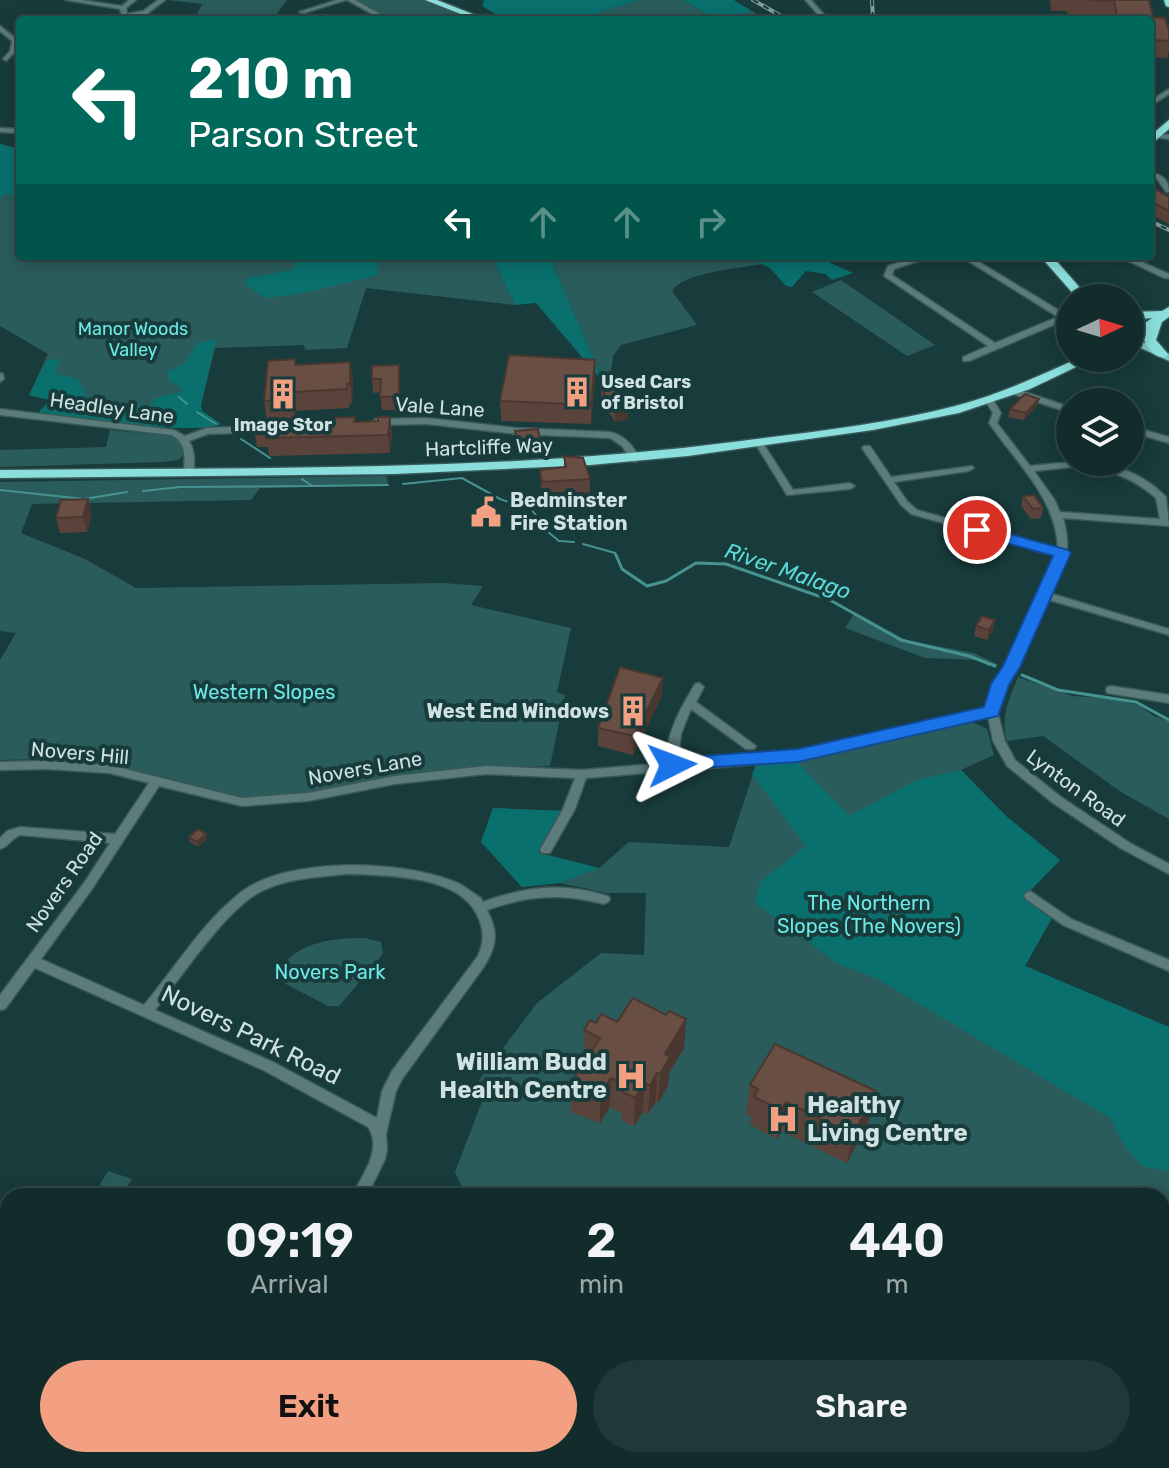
<!DOCTYPE html>
<html lang="en">
<head>
<meta charset="utf-8">
<style>
	body { margin:0; font-family:Rubik,sans-serif; background:#1f3838; color:#f1f3f6; height:100vh; display:flex; flex-direction:column; font-size:30px; white-space:nowrap }
	* { box-sizing:border-box; margin:0 }
	p { font-size:26px; color:#9ca7a9 }
	.icon { flex:none; width:44px; height:44px; fill:none; stroke:currentColor; stroke-width:2; stroke-linecap:round; stroke-linejoin:round }
	.map { position:relative; flex:1; overflow:hidden }
	.drawer { position:absolute; left:0px; top:1188px; width:1170px; height:280px; display:flex; flex-direction:column; background:#122c2c; border-radius:24px 24px 0 0; box-shadow:0 4px 20px #0003,0 0 0 2px #314848 }
	.drawer>* { flex:none }
	.hud { position:absolute; left:16px; top:16px; width:1138px; height:244px; border-radius:8px; box-shadow:0 4px 20px #0003,0 0 0 2px #314848; background:#00695c; color:#fff; overflow:hidden }
	.needle { width:52px; rotate:86deg }
	.controls { position:absolute; left:1056px; top:284px; display:grid; gap:16px }
	.controls a { display:grid; place-items:center; width:88px; height:88px; border-radius:50%; background:#122c2c; box-shadow:0 4px 20px #0003,0 0 0 2px #314848; font-size:40px }
	.pin { position:absolute; display:grid; place-items:center; width:68px; height:68px; color:#fff; margin:-34px; border:4px solid #fff; border-radius:50%; box-shadow:0 2px 8px #0007 }
	.me { position:absolute; width:88px; margin:-44px; rotate:87deg; stroke-linejoin:round; filter:drop-shadow(0 0 6px #0008) }
	.turn { display:flex; align-items:center; gap:28px; height:168px; padding:0 40px; font-size:36px }
	.turn .icon { width:104px; height:104px; stroke-width:2.5 }
	.turn b { display:block; font-size:56px; line-height:68px }
	.lanes { display:flex; align-items:center; height:76px; padding:0 40px; background:#0003; justify-content:center; gap:40px; direction:ltr }
	.lanes .off { opacity:.35 }
	.eta { display:flex; justify-content:space-evenly; align-items:center; height:136px; text-align:center }
	.eta b { font-size:48px; font-weight:600; line-height:56px }
	.action { display:flex; gap:16px; margin-top:auto; padding:16px 40px }
	.action a { flex:1; height:92px; border-radius:48px; background:#f3a082; color:#111; font-size:32px; font-weight:600; line-height:92px; text-align:center }
	.action a+a { background:#1f3838; color:#f1f3f6 }
	.map>svg:first-child { display:block }
</style>
</head>
<body>
<div class="map">
<svg width="1169" height="1468" viewBox="0 0 1169 1468">
	<rect width="100%" height="100%" fill="#183b3b"/>
	<path fill="#2a5c5b" d="M167,0H287L273,19L194,20L202,4Z
		M353,0H423L471,19L392,20Z
		M639,0H682L718,20L752,11L768,20H606L594,14Z
		M0,144L20,149V256H498L496,265L515,305L366,288L347,348L306,350L303,345L215,348L201,405L202,411L221,424C192,436 76,417 38,413L50,400L29,395L48,354L0,326Z
		M549,256H754L753,260L764,264C742,268 683,272 672,291L697,325L621,345L613,356L610,383H604Z
		M841,280L935,345L907,356L812,292Z
		M110,430L171,436L180,441L186,453L178,460L163,462L0,467V450L106,447Z
		M387,476L388,485L260,488L251,500L32,504L21,533L85,559L136,588L444,583L483,586L471,605L571,628L557,692L565,695L550,766L427,771L307,796L243,798L161,776L108,766L48,759L0,760V660L16,633L0,631V482Z
		M855,612L906,640L974,653L999,665L987,666L982,660L925,658L845,628Z
		M1018,677L1073,696L1107,698L1139,705L1154,716L1169,721V819L1121,792L1043,736L1007,741C1000,717 1009,700 1018,677Z
		M969,720L987,729L994,755L961,770L1006,816L1060,860L1024,897L1052,918L1025,966L1169,1027V1327L1162,1328V1196H475L462,1187L455,1172L483,1099L469,1093L537,1003L601,953L644,955L646,893H607L560,883L522,887L481,842L493,808L564,811L539,853L599,868L629,842L729,847L756,765L820,756Z
		M365,938L381,942L383,954L339,1006H328L276,979C289,942 331,938 365,938Z
		M108,1171L132,1179L122,1196H93Z
		M8,1437V1460H109L105,1468H0V1446Z"/>
	<path fill="#09706e" d="M484,0H639L595,14L606,20H505L482,6Z
		M682,0H734L752,11L718,20Z
		M0,144L20,149V201L17,197L9,194L0,197Z
		M291,256H377L378,275L304,293L266,298L246,285L247,278L292,270L296,264Z
		M498,256H549L604,383L536,303L515,305L496,265Z
		M754,256H815L853,273L832,280L825,274L806,271L792,287L786,286L770,268L753,260Z
		M216,338L201,405L202,411L221,424C192,436 76,417 38,413L50,400L29,395L47,360L57,359L60,363L55,368L57,374L78,379L84,389V395L123,405H151L155,398L181,392L183,389L168,379V371L184,364L197,344Z
		M795,760L849,816L917,780L961,770L1006,816L1060,860L1024,897L1052,918L1025,966L1169,1027V1171L1142,1166L1125,1146L1110,1118L876,978L838,964L755,903L761,881L806,846L752,774L756,765Z
		M493,808L564,811L539,853L599,868L560,883L522,887L481,842Z"/>
	<g fill="none" stroke-linecap="round" stroke-linejoin="round">
		<path stroke="#479392" stroke-width="2" d="M179,397L187,404
			M197,412L216,424
			M241,439L270,458
			M302,479L312,486L388,485
			M403,484L462,478L500,499L532,510L547,531L559,541L574,542
			M0,490L84,499L127,492
			M143,491L180,487L312,486
			M583,544L615,553L617,557"/>
		<path stroke="#479392" stroke-width="3" d="M616,555L622,569L647,586L666,581L696,563L726,564L830,600L901,640L969,656L995,666
			M1022,675L1058,690L1136,702L1169,720"/>
		<g stroke="#395959" stroke-width="3">
			<path id="minor" d="M66,0H81L122,6L129,0H136L126,8L127,13L124,15L121,13L120,9Z
				M158,0H165L147,14L131,17L127,20H120L127,14L143,11Z
				M337,0H346L304,13L299,12Z
				M347,0H355L391,20H383Z
				M805,0H811L829,20H823Z
				M0,26L18,40L16,51L6,61L3,59L10,51L12,41L0,31Z
				M1169,89V94L1150,106V101Z
				M0,128L20,129V133L0,132Z
				M1154,134L1169,135V139L1152,137V135Z
				M1150,172C1162,175 1169,179 1169,192H1166L1157,179L1150,176Z
				M921,256H933L894,269L892,275L995,343L1058,317L960,256H969L1065,314L1070,313V318L969,361H963V357L988,346L884,276L888,266Z
				M1118,256H1128L1169,274V278H1164Z
				M0,373L3,374L4,379L0,382Z
				M1013,388L1070,407V413L1010,393L1009,391Z
				M989,397L992,398L1001,413L997,423L1030,466C1081,460 1127,457 1166,497L1169,526L1063,518C1073,554 1064,561 1049,593L1169,629V635L1046,599L996,706L1005,741L1015,760L1061,797L1130,843L1169,864V874L1122,849L1053,803L1007,766L993,741L988,716L781,762L586,778L575,809L550,853H542L540,850L563,809L575,778L486,774L395,784L308,801L242,806L159,786L92,889L41,959L144,1005C175,968 202,923 240,893C287,856 402,860 455,882C464,885 472,893 481,898L483,902C528,886 562,882 608,896L610,899L608,902L604,904C560,893 530,895 487,910C499,933 497,946 483,968L402,1079L396,1091L386,1134L387,1150L385,1159L372,1186L388,1191L390,1196H352C362,1175 383,1150 368,1127L263,1070L35,968L5,1009L0,1010V995L84,883L110,843L20,835C12,838 8,847 0,849V838L7,831L20,827L115,834L149,783L109,773L46,769L0,770V762L46,761L109,765L242,798L308,793L395,776L486,766L582,770L666,763C666,733 680,710 695,684L699,683L704,687L696,702L756,746L754,749H746L691,709L681,734L678,762L781,754L986,709V706L1057,555L911,514L901,505L862,448L864,446H870L891,477L972,466L974,468L969,471L894,482L907,501L917,510L1058,549C1056,497 1016,463 989,423L993,413L985,400ZM1082,466C1115,473 1130,476 1156,498L1160,519L1060,512L1054,499L1034,471ZM347,874C384,875 457,875 476,913C484,928 485,940 478,956L392,1071L382,1091L377,1118L273,1062L155,1010C181,978 227,907 262,891C288,878 319,877 347,874Z
				M0,409L174,430L185,436L207,428L267,426L271,429L267,432L208,434L189,441C195,450 194,460 194,470L189,473L184,470C185,455 186,444 172,435L0,415Z
				M427,418L516,428L610,432C625,436 633,445 640,459L635,462L632,461L622,446L610,438L516,434L427,424L376,425L372,422L376,419Z
				M1130,426L1169,437V443L1130,432Z
				M759,440L763,443L793,490L850,483L855,486L850,489L787,495L755,443Z
				M1111,686L1169,695V703L1107,693L1106,690L1107,687Z
				M1030,891L1071,919L1169,960V971L1063,925L1026,899L1024,896L1026,893Z
				M1169,1407V1423L1162,1425V1409Z
				M224,1460H240L237,1468H221Z
				M481,1460H498L494,1468H477Z
				M736,1460H754L750,1468H732Z
				M902,1460H923L928,1468H907Z
				M1038,1460H1061C1056,1468 1043,1468 1032,1468L1034,1462Z"/>
		</g>
		<g stroke="#395959" stroke-width="3">
			<path id="major" d="M1130,336L1169,354V361L1130,343Z"/>
		</g>
		<g stroke="#395959" stroke-width="3">
			<path id="highway" d="M425,0H437L488,20H476Z
				M1164,0H1169V7L1166,6Z
				M1169,120V129L1150,145V136Z
				M1040,256H1052L1089,298H1077Z
				M1169,307V317L1162,322L1156,340L1168,354L1166,357C1155,359 1148,349 1144,340L1146,334L1130,344V334L1152,318L1130,320V312L1162,311Z
				M1079,358H1095L1030,389L959,413L873,430L688,456L590,465L394,474L0,478V470C247,467 495,473 741,441C812,432 886,424 955,406C998,395 1039,376 1079,358Z"/>
		</g>
		<use href="#minor" fill="#5c7c7b" fill-rule="evenodd"/>
		<use href="#major" fill="#7dc3c1" fill-rule="evenodd"/>
		<use href="#highway" fill="#8adfdc" fill-rule="evenodd"/>
		<g stroke="#859f9e" stroke-width="4">
			<path id="rail" d="M753,0L788,20
				M872,0L873,20
				M1150,221L1169,230"/>
		</g>
		<use href="#rail" stroke="#183b3b" stroke-width="2" stroke-dasharray="6" stroke-linecap="butt"/>
	</g>
	<path fill="#5a433a" d="M1050,0H1149L1153,17L1169,31V51L1167,58L1150,57V20H1111L1110,18L1068,15L1067,11H1051Z
		M1150,186L1169,197V224L1150,214Z
		M295,359L296,365L350,362L353,382L352,403L349,404V408L296,411L295,419L267,420L264,401Z
		M399,365L400,410H382L380,392L373,393L372,379Z
		M595,379L591,424L501,421L500,401Z
		M601,388L628,410V419L615,422L601,398Z
		M1039,399L1037,406L1024,420L1008,417L1010,409Z
		M355,417L356,422L378,421L390,417L392,434L390,453L269,456L268,447H257L254,430L332,422Z
		M515,431L540,440L541,450L517,452Z
		M564,456L590,479V494L542,497L540,470L564,467Z
		M1023,496L1043,508L1041,518L1031,519L1021,506Z
		M92,514L87,532L60,533L56,518Z
		M995,620L993,630L987,640L974,636L976,626Z
		M662,696L633,755L598,746V728Z
		M189,837L207,839L198,847L190,842Z
		M666,1015L686,1019L684,1048L669,1073L668,1086L658,1103L656,1101L648,1114L643,1112L634,1126L622,1121V1113L610,1107L600,1123L571,1112V1083L586,1060L584,1059V1030L596,1023L617,1022Z
		M750,1085L876,1091L869,1120L847,1163L781,1131L777,1139L750,1125L751,1116L746,1114Z
		M0,1286L4,1318L6,1324H8V1388L5,1387L0,1395Z"/>
	<path fill="#4a3730" d="M595,360V379L591,424V405Z
		M350,362L353,382L352,403L350,384Z
		M399,365L400,378V410L399,396Z
		M293,392L296,411L295,419L292,399Z
		M1039,399L1037,406L1024,420L1026,413Z
		M628,410V419L615,422V412Z
		M390,417L392,434L390,453L388,435Z
		M88,499L92,514L87,532L83,517Z
		M995,620L993,630L987,640L989,630Z
		M663,678L662,696L633,755L634,736Z
		M206,834L207,839L198,847L197,842Z
		M686,1019L684,1048L669,1073L668,1086L658,1103L660,1074L665,1054Z
		M657,1073L656,1101L648,1114L650,1086Z
		M611,1078L610,1107L600,1123V1095Z
		M644,1083L643,1112L634,1126L635,1098Z
		M876,1091L869,1120L847,1163L853,1135Z
		M786,1102L781,1131L777,1139L781,1110Z
		M3,1287L8,1297V1312L4,1318L6,1323L0,1333V1291Z
		M0,1379L5,1387L0,1395Z"/>
	<path fill="#694e44" stroke="#4a3730" stroke-width="2" d="M1089,0H1149L1153,17L1165,18L1169,31V41L1153,40L1150,38V20H1118L1114,1Z
		M1150,186L1169,197V211L1150,201Z
		M509,355L595,360L591,405L500,401Z
		M295,359V365L350,362V384H347V389L293,392L292,399L264,401L268,361Z
		M399,365V396L380,397L381,379H372V366Z
		M613,386L628,410L615,412L601,388Z
		M1025,394L1039,399L1026,413L1010,409Z
		M355,417L354,422L378,421V417H390L388,435L266,438L267,429L254,430L255,421L309,418L308,423L332,422V418Z
		M538,429L540,440L517,442L515,431Z
		M564,456L583,458L590,479L542,482L540,470L566,467Z
		M1034,495L1043,508L1033,509L1023,496Z
		M88,499L83,517L56,518L61,500Z
		M982,616L995,620L989,630L976,626Z
		M620,667L663,678L634,736L598,728Z
		M198,829L206,834L197,842L189,837Z
		M633,998L666,1015L669,1011L686,1019L665,1054L670,1057L660,1074L657,1073L650,1086L644,1083L635,1098L623,1092L627,1086L611,1078L600,1095L571,1083L600,1038L584,1030L590,1020L596,1023L601,1014L617,1022Z
		M775,1044L876,1091L853,1135L786,1102L781,1110L754,1097L758,1089L750,1085Z
		M0,1321L8,1324V1372L6,1371L5,1374L0,1372Z"/>
	<path fill="#1a73e8" stroke="#114b97" stroke-width="2" d="M977,525L1068,550L1071,553L1020,667L1009,685L998,716L798,762L665,770L662,765L672,758L798,749L984,707L991,684L1003,666L1053,556L971,533V526Z"/>
	<defs>
		<g id="building-bare" transform="scale(2.4)"><path d="M-4-6H4V6H1V3H-1V6H-4ZM-2.5-4.3h1.7v1.8h-1.7ZM.8-4.3h1.7v1.8H.8ZM-2.5-1h1.7V.8h-1.7ZM.8-1h1.7V.8H.8Z" fill="#f3a082" stroke="#183b3b" stroke-width="2.5" paint-order="stroke"/></g>
		<g id="civic-bare" transform="scale(2.4)"><path d="M-.6-6.5H3V-4.5H.6V-3L4-1V1h2V6H-6V1h2V-1L-.6-3ZM-1.2 2.5V6h2.4V2.5Z" fill="#f3a082" stroke="#183b3b" stroke-width="2.5" paint-order="stroke"/></g>
		<g id="hospital-bare" transform="scale(2.4)"><path d="M-5-5h3v3.5h4V-5h3V5h-3V1.5h-4V5h-3Z" fill="#f3a082" stroke="#183b3b" stroke-width="2.5" paint-order="stroke"/></g>
	</defs>
	<g fill-rule="evenodd">
		<use href="#building-bare" x="577" y="392"/>
		<use href="#building-bare" x="283" y="394"/>
		<use href="#civic-bare" x="486" y="512"/>
		<use href="#building-bare" x="633" y="711"/>
		<use href="#hospital-bare" x="631" y="1076"/>
		<use href="#hospital-bare" x="783" y="1119"/>
	</g>
	<g text-anchor="middle" dominant-baseline="central" stroke-width="8" stroke-linejoin="round" paint-order="stroke">
		<g font-size="18" fill="#6be9e6" stroke="#183b3b">
			<text x="133" y="329">Manor Woods<tspan x="133" dy="21">Valley</tspan></text>
		</g>
		<g font-size="18" font-weight="bold" fill="#cfe2e1" stroke="#183b3b" text-anchor="start">
			<text x="601" y="382">Used Cars<tspan x="601" dy="21">of Bristol</tspan></text>
			<text x="283" y="425" text-anchor="middle">Image Stor</text>
		</g>
		<g font-size="20" fill="#cfe2e1" stroke="#183b3b">
			<text transform="translate(440 407) rotate(4)">Vale Lane</text>
			<text transform="translate(112 408) rotate(8)">Headley Lane</text>
			<text transform="translate(489 447) rotate(-2)">Hartcliffe Way</text>
			<text transform="translate(80 753) rotate(5)">Novers Hill</text>
			<text transform="translate(365 768) rotate(-10)">Novers Lane</text>
			<text transform="translate(1076 788) rotate(36)">Lynton Road</text>
			<text transform="translate(64 882) rotate(-55)">Novers Road</text>
		</g>
		<g font-size="20" font-weight="bold" fill="#cfe2e1" stroke="#183b3b" text-anchor="start">
			<text x="510" y="500">Bedminster<tspan x="510" dy="23">Fire Station</tspan></text>
			<text x="609" y="711" text-anchor="end">West End Windows</text>
		</g>
		<g font-size="20" fill="#6be9e6" stroke="#183b3b">
			<text x="264" y="692">Western Slopes</text>
			<text x="869" y="903">The Northern<tspan x="869" dy="23">Slopes (The Novers)</tspan></text>
			<text x="330" y="972">Novers Park</text>
		</g>
		<g font-size="22" font-style="italic" fill="#59dad7" stroke="#183b3b">
			<text transform="translate(788 571) rotate(19)">River Malago</text>
		</g>
		<g font-size="24" fill="#cfe2e1" stroke="#183b3b">
			<text transform="translate(251 1035) rotate(26)">Novers Park Road</text>
		</g>
		<g font-size="24" font-weight="bold" fill="#cfe2e1" stroke="#183b3b" text-anchor="end">
			<text x="607" y="1062">William Budd<tspan x="607" dy="28">Health Centre</tspan></text>
			<text x="807" y="1105" text-anchor="start">Healthy<tspan x="807" dy="28">Living Centre</tspan></text>
		</g>
	</g>
</svg>
<div class="controls">
<a><svg class="needle" viewBox="-14 -14 28 28"><path d="M0-13l5 13h-10z" fill="#e53935"/><path d="M0 13l5-13h-10z" fill="#9ca7a9"/></svg></a>
<a><svg class="icon" aria-label="layers" viewBox="0 0 24 24"><path d="M12 4l9 5-9 5-9-5zM3 14l9 5 9-5"/></svg></a>
</div>
<div class="pin" style="left:977px;top:530px;background:#d93025"><svg class="icon" aria-label="arrive" viewBox="0 0 24 24"><path d="M6 21V4h12l-3 4 3 4H6"/></svg></div>
<svg class="me" style="left:672px;top:765px" viewBox="-20 -20 40 40"><path d="M0-17L14 15 0 8-14 15z" fill="#1a73e8" stroke="#fff" stroke-width="4"/></svg>
<div class="hud">
<div class="turn"><svg class="icon" aria-label="left" viewBox="0 0 24 24"><path d="M17 20v-9H6M10 6l-5 5 5 5"/></svg><div><b>210 m</b>Parson Street</div></div>
<div class="lanes"><svg class="icon" aria-label="left" viewBox="0 0 24 24"><path d="M17 20v-9H6M10 6l-5 5 5 5"/></svg><svg class="icon off" aria-label="ahead" viewBox="0 0 24 24"><path d="M12 20V5M6 11l6-6 6 6"/></svg><svg class="icon off" aria-label="ahead" viewBox="0 0 24 24"><path d="M12 20V5M6 11l6-6 6 6"/></svg><svg class="icon off" aria-label="right" viewBox="0 0 24 24"><path d="M7 20v-9h11M14 6l5 5-5 5"/></svg></div>
</div>
<section class="drawer">
<div class="eta">
<div><b>09:19</b><p>Arrival</p></div>
<div><b>2</b><p>min</p></div>
<div><b>440</b><p>m</p></div>
</div>
<div class="action"><a>Exit</a><a>Share</a></div>
</section>
</div>
</body>
</html>
